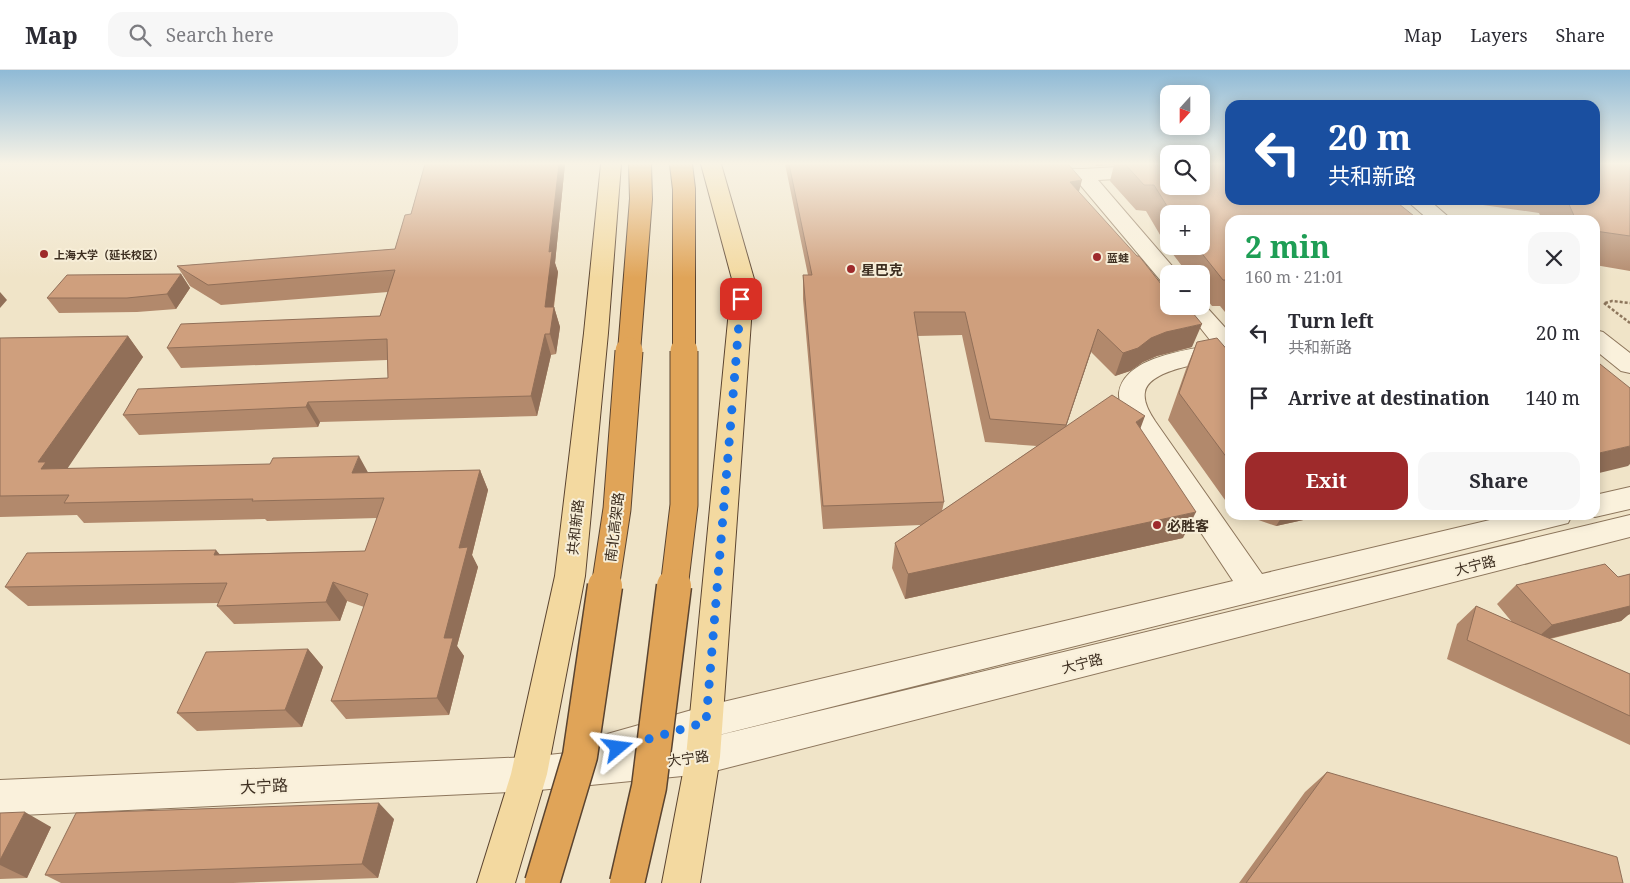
<!DOCTYPE html>
<html lang="en">
<head>
<meta charset="utf-8">
<style>
	body { margin:0; font-family:"Noto Serif","Noto Sans SC",serif; background:#f7f7f7; color:#2b2b33; height:100vh; display:flex; flex-direction:column; font-size:19px; white-space:nowrap }
	* { box-sizing:border-box; margin:0 }
	p { font-size:16px; color:#7c7c81 }
	.icon { flex:none; width:28px; height:28px; fill:none; stroke:currentColor; stroke-width:2; stroke-linecap:round; stroke-linejoin:round }
	.map { position:relative; flex:1; overflow:hidden }
	.details { position:absolute; left:1225px; top:145px; width:375px; height:305px; display:flex; flex-direction:column; background:#fff; border-radius:15px; box-shadow:0 2px 12px #0003 }
	.details>* { flex:none }
	.top-card { position:absolute; left:1225px; top:30px; width:375px; height:105px; border-radius:15px; box-shadow:0 2px 12px #0003; background:#1a4fa0; color:#fff; overflow:hidden }
	.needle { width:32px; rotate:201deg }
	.fabs { position:absolute; left:1160px; top:15px; display:grid; gap:10px }
	.fabs a { display:grid; place-items:center; width:50px; height:50px; border-radius:10px; background:#fff; box-shadow:0 2px 12px #0003; font-size:25px }
	.pin { position:absolute; display:grid; place-items:center; width:42px; height:42px; color:#fff; margin:-21px; border-radius:10px; box-shadow:0 2px 8px #0006 }
	.me { position:absolute; width:55px; margin:-28px; rotate:74deg; stroke-linejoin:round; filter:drop-shadow(0 0 4px #0008) }
	.turn { display:flex; align-items:center; gap:18px; height:105px; padding:0 20px; font-size:22px }
	.turn .icon { width:65px; height:65px; stroke-width:2.5 }
	.turn b { display:block; font-size:35px; line-height:42px }
	.round { display:grid; place-items:center; flex:none; width:52px; height:52px; border-radius:15px; background:#f7f7f7 }
	.headline { display:flex; align-items:center; justify-content:space-between; height:85px; padding:0 20px }
	h1 { font-size:30px; font-weight:700; line-height:38px; color:#1e9e55 }
	.action { display:flex; gap:10px; margin-top:auto; padding:10px 20px }
	.action a { flex:1; height:58px; border-radius:15px; background:#9e2a2b; color:#fff; font-size:20px; font-weight:700; line-height:58px; text-align:center }
	.action a+a { background:#f7f7f7; color:#2b2b33 }
	ul { padding:0; list-style:none }
	li { display:flex; align-items:center; gap:15px; height:65px; padding:0 20px }
	li div { flex:1 }
	li b { display:block; font-size:19px }
	li em { font-style:normal }
	header { display:flex; align-items:center; gap:30px; box-sizing:border-box; height:70px; padding:0 25px; background:#fff; border-bottom:1px solid #e1e1e2 }
	header strong { font-size:24px }
	nav { display:flex; gap:28px; margin-inline-start:auto; font-size:18px }
	.search { width:350px; height:45px; background:#f7f7f7; display:flex; align-items:center; gap:12px; box-sizing:border-box; padding:0 18px; border-radius:15px; color:#7c7c81; font-size:19px }
	.map>svg:first-child { display:block }
</style>
</head>
<body>
<header>
<strong>Map</strong>
<div class="search"><svg class="icon" aria-label="search" viewBox="0 0 24 24"><circle cx="10" cy="10" r="6"/><path d="M15 15l6 6"/></svg>Search here</div>
<nav><a>Map</a><a>Layers</a><a>Share</a></nav>
</header>
<div class="map">
<svg width="1630" height="813" viewBox="0 0 1630 813">
	<rect width="100%" height="100%" fill="#f0e4c8"/>
	<g fill="none" stroke-linecap="round" stroke-linejoin="round">
		<g stroke="#8d765c" stroke-width="2">
			<path id="street" d="M958,94H978L981,98L1083,99L1169,94V106L1098,110L1179,204H1169V213L1161,211L1077,111L976,110L969,108Z
				M1406,130H1429L1452,150H1429Z
				M1201,231L1230,263V289C1211,292 1149,298 1145,322C1143,332 1150,343 1155,351L1262,504L1511,445H1572L1568,453L695,671L1630,445V467L703,704L529,721L0,746V710L529,687L577,682L581,673L593,668L706,636L1233,511L1135,363C1129,352 1118,336 1119,323C1124,287 1186,280 1214,275L1183,236H1201Z
				M1595,260L1603,262L1630,283V303L1621,301L1595,280Z
				M1630,417V439L1595,447L1589,445H1595V425Z"/>
		</g>
		<g stroke="#5b4430" stroke-width="2">
			<path id="primary" d="M601,94H621L608,263L585,506L547,704L515,813H477L511,704L555,506L584,263Z
				M701,94H721L754,209L720,687L700,813H662L686,687L732,209Z"/>
		</g>
		<path stroke="#8d765c" stroke-width="2.5" stroke-dasharray="3 2" stroke-linecap="butt" d="M1604,233L1630,253
			M1605,233L1612,231L1630,233"/>
		<use href="#street" fill="#faf1dc" fill-rule="evenodd"/>
		<use href="#primary" fill="#f3d9a0" fill-rule="evenodd"/>
		<g stroke="#5b4430" stroke-width="24" stroke-linecap="butt">
			<path id="highway-bridge-far2" d="M681,94L684,119V282
				M629,282L641,129L640,94"/>
		</g>
		<g stroke="#5b4430" stroke-width="29" stroke-linecap="butt">
			<path id="highway-bridge-far1" d="M605,518L617,439L629,281
				M674,518L684,435V281"/>
		</g>
		<g stroke="#5b4430" stroke-width="37" stroke-linecap="butt">
			<path id="highway-bridge" d="M542,813L580,686L605,516
				M627,813L649,717L674,516"/>
		</g>
		<use href="#highway-bridge-far2" stroke="#e0a458" stroke-width="22"/>
		<use href="#highway-bridge-far1" stroke="#e0a458" stroke-width="27"/>
		<use href="#highway-bridge" stroke="#e0a458" stroke-width="34"/>
	</g>
	<path fill="#b2896c" fill-rule="evenodd" d="M425,94H565L555,193L558,202L554,237L560,257L556,284L551,285L537,346L320,352L318,357L139,365L123,345L388,308L387,290L181,298L167,278L380,246L388,222L221,235L190,216L177,196L395,179L411,144Z
		M785,94H1068L1079,123L1192,277L1157,286L1143,292L1130,301L1115,306L1091,282L1066,356L1140,359L1183,468L905,529L892,498L895,473L921,455L823,459L803,229V205H808ZM962,265L985,372L1037,376L942,441L944,432L917,266Z
		M1095,94H1169L1230,150V248L1220,236H1212L1201,222V204H1188L1166,175L1146,141L1136,140L1110,111L1114,95L1096,96ZM1169,144H1201V176H1169Z
		M1630,94V201L1595,195V150H1542L1539,143L1483,135L1481,130H1595Z
		M181,204L190,218L176,239L137,242L59,243L47,228Z
		M128,266L143,287L67,398L368,402L480,400L488,420L472,485L478,497L457,576L464,586L449,645L346,649L331,631L364,537L347,531L340,551L234,554L217,536L218,533L28,536L5,517L220,484L365,481L377,448L267,451L265,449L84,453L77,445L0,447V268Z
		M1197,272L1230,283V437L1168,350L1186,299Z
		M1244,445H1326L1276,456Z
		M1630,504V544L1628,545L1621,551L1550,569L1630,604V675L1447,589L1457,554L1476,536L1512,552L1497,534L1516,515L1618,507Z
		M308,579L323,597L302,657L197,661L177,643Z
		M1327,702L1623,813H1239L1305,722Z
		M0,743L51,757L27,808L0,809Z
		M394,749L378,808L233,813H61L45,805Z"/>
	<path fill="#916f58" d="M559,94H565L555,193L558,202L551,255L554,237L560,257L556,284L550,264L545,237L549,182Z
		M1082,110L1076,133L1070,112Z
		M181,204L190,218L176,239L167,224Z
		M0,222L7,230L0,238Z
		M1202,254L1192,277L1157,286L1143,292L1130,301L1115,306L1123,283L1151,268L1166,262Z
		M1098,259L1091,282L1059,378L1066,355Z
		M545,264L551,285L537,346L531,326Z
		M128,266L143,287L61,408L41,399L38,392Z
		M308,332L320,352L318,357L306,337Z
		M1145,346L1135,373L1136,352Z
		M1630,376V394L1628,396L1595,404V384Z
		M359,386L370,406L352,403Z
		M480,400L488,420L472,485L478,497L457,576L464,586L449,645L437,628L444,568L459,478Z
		M1196,442L1183,468L905,529L908,504Z
		M1283,445H1326L1276,456Z
		M216,480L233,500L214,485Z
		M333,512L347,531L340,551L326,532Z
		M1630,536V544L1628,545L1621,551L1531,573L1552,555Z
		M308,579L323,597L302,657L285,640Z
		M379,733L394,749L378,808L362,794Z
		M25,742L51,757L27,808L0,795V790Z"/>
	<path fill="#cf9f7d" stroke="#916f58" d="M425,94H559L549,182L552,181L545,237H554L550,264H545L531,326L308,332L306,337L123,345L138,319L388,308L387,269L167,278L181,254L380,246L395,200L208,215L177,196L395,179L405,145L411,144Z
		M789,94H1068L1082,110L1070,112L1137,186H1139L1169,224V236H1187L1202,254L1166,262L1151,268L1138,278L1123,283L1098,259L1066,355L990,349L965,242H914L944,432L823,436L803,205H812Z
		M1125,94H1169V116H1201V94H1230V130H1394L1419,150H1230V210H1223L1196,176H1201V144H1172L1154,115H1144Z
		M1595,94H1630V166L1595,161V150H1576L1567,130H1595Z
		M181,204L167,224L127,228H47L67,205Z
		M128,266L38,392H46L41,399L270,394L273,388L359,386L352,403L480,400L459,478L468,477L444,568H453L437,628L331,631L368,524L333,512L326,532L217,536L227,513L5,517L27,483L216,480L214,485L365,481L384,428L252,431L253,429L64,433L69,425L0,426V268Z
		M1217,268L1230,283V392L1179,323L1197,272Z
		M1595,290L1630,318V376L1595,384Z
		M1112,325L1145,346L1136,352L1196,442L908,504L895,473Z
		M1605,494L1618,507L1630,504V536L1552,555L1516,515Z
		M1476,536L1630,604V646L1467,570Z
		M308,579L285,640L177,643L206,582Z
		M1327,702L1617,787L1623,813H1246Z
		M379,733L362,794L45,805L76,743Z
		M25,742L0,790V743Z"/>
	<linearGradient id="sky" x2="0" y2="1"><stop stop-color="#8fbad6"/><stop offset="0.45" stop-color="#f8f3e6"/><stop offset="1" stop-color="#f8f3e6" stop-opacity="0"/></linearGradient>
	<rect width="1630" height="208" fill="url(#sky)"/>
	<g fill="none" stroke-linecap="round" stroke-linejoin="round">
		<path stroke="#1a73e8" stroke-width="9" stroke-dasharray="0 16.2" d="M618,678L706,652L741,229"/>
	</g>
	<g fill="#9e2a2b" stroke="#f7eed8" stroke-width="2">
		<circle cx="44" cy="184" r="5"/>
		<circle cx="1097" cy="187" r="5"/>
		<circle cx="851" cy="199" r="5"/>
		<circle cx="1157" cy="455" r="5"/>
	</g>
	<g text-anchor="middle" dominant-baseline="central" stroke-width="4" stroke-linejoin="round" paint-order="stroke">
		<g font-size="11" font-weight="bold" fill="#3d2e20" stroke="#f7eed8" text-anchor="start">
			<text x="54" y="184">上海大学（延长校区）</text>
			<text x="1107" y="187">蓝蛙</text>
		</g>
		<g font-size="14" font-weight="bold" fill="#3d2e20" stroke="#f7eed8" text-anchor="start">
			<text x="861" y="199">星巴克</text>
			<text x="1167" y="455">必胜客</text>
		</g>
		<g font-size="14" fill="#3d2e20" stroke="#f7eed8">
			<text transform="translate(575 457) rotate(-84)">共和新路</text>
			<text transform="translate(614 457) rotate(-83)">南北高架路</text>
			<text transform="translate(1475 495) rotate(-14)">大宁路</text>
			<text transform="translate(1082 593) rotate(-14)">大宁路</text>
			<text transform="translate(688 688) rotate(-8)">大宁路</text>
		</g>
		<g font-size="16" fill="#3d2e20" stroke="#f7eed8">
			<text transform="translate(264 716) rotate(-3)">大宁路</text>
		</g>
	</g>
</svg>
<div class="fabs">
<a><svg class="needle" viewBox="-14 -14 28 28"><path d="M0-13l5 13h-10z" fill="#e53935"/><path d="M0 13l5-13h-10z" fill="#7c7c81"/></svg></a>
<a><svg class="icon" aria-label="search" viewBox="0 0 24 24"><circle cx="10" cy="10" r="6"/><path d="M15 15l6 6"/></svg></a>
<a>+</a>
<a>−</a>
</div>
<div class="pin" style="left:741px;top:229px;background:#d93025"><svg class="icon" aria-label="arrive" viewBox="0 0 24 24"><path d="M6 21V4h12l-3 4 3 4H6"/></svg></div>
<svg class="me" style="left:618px;top:678px" viewBox="-20 -20 40 40"><path d="M0-17L14 15 0 8-14 15z" fill="#1a73e8" stroke="#fff" stroke-width="4"/></svg>
<div class="top-card">
<div class="turn"><svg class="icon" aria-label="left" viewBox="0 0 24 24"><path d="M17 20v-9H6M10 6l-5 5 5 5"/></svg><div><b>20 m</b>共和新路</div></div>
</div>
<section class="details">
<div class="headline"><div><h1>2 min</h1><p>160 m · 21:01</p></div><a class="round"><svg class="icon" aria-label="close" viewBox="0 0 24 24"><path d="M6 6l12 12M18 6L6 18"/></svg></a></div>
<ul>
<li><svg class="icon" aria-label="left" viewBox="0 0 24 24"><path d="M17 20v-9H6M10 6l-5 5 5 5"/></svg><div><b>Turn left</b><p>共和新路</p></div><em>20 m</em></li>
<li><svg class="icon" aria-label="arrive" viewBox="0 0 24 24"><path d="M6 21V4h12l-3 4 3 4H6"/></svg><div><b>Arrive at destination</b></div><em>140 m</em></li>
</ul>
<div class="action"><a>Exit</a><a>Share</a></div>
</section>
</div>
</body>
</html>
